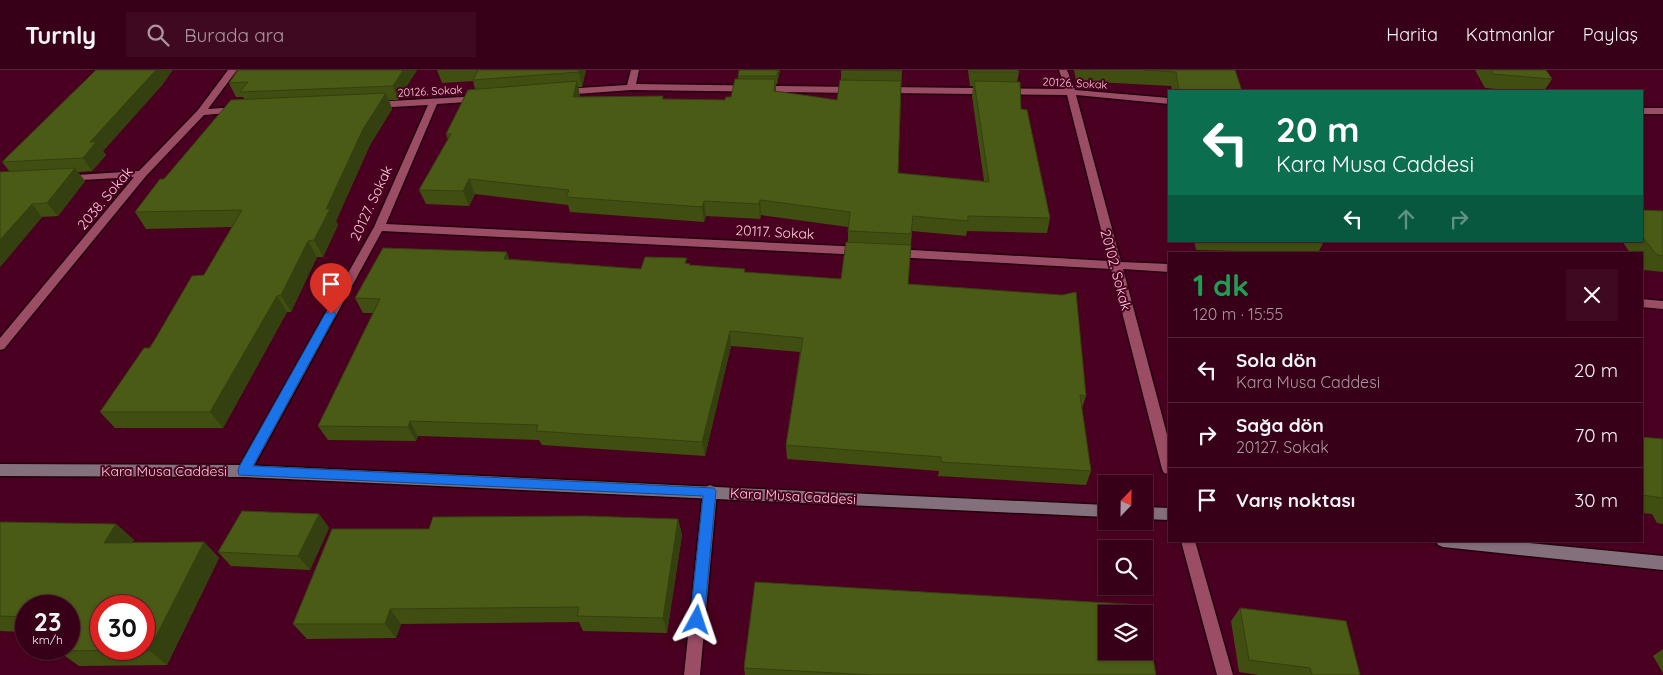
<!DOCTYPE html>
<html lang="tr">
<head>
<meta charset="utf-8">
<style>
	body { margin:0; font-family:Quicksand,sans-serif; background:#3f0a21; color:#f1f3f6; height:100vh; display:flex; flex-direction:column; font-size:19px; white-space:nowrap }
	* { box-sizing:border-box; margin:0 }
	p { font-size:16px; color:#ab97a2 }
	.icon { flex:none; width:28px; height:28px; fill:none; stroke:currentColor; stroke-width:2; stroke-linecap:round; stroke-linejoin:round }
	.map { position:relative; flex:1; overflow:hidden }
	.drawer { position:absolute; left:1168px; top:182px; width:475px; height:290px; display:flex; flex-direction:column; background:#380018; border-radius:0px; box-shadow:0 1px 4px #0004,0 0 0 1px #522237 }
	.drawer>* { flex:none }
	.hud { position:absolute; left:1168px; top:20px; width:475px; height:152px; border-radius:0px; box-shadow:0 1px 4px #0004,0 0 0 1px #522237; background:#0b6e4f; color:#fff; overflow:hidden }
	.needle { width:32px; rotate:22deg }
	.controls { position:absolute; left:1098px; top:405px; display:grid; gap:10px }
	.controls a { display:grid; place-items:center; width:55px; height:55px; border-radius:0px; background:#380018; box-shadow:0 1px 4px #0004,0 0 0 1px #522237; font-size:25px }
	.speed { position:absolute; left:15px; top:525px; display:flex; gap:10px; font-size:25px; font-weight:700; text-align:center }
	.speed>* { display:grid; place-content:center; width:65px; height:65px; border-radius:50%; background:#380018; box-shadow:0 1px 4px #0004,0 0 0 1px #522237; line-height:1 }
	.speed small { font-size:12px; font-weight:400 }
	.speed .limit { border:8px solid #d22; background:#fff; color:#111 }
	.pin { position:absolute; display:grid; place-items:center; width:42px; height:42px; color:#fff; margin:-51px -21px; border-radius:50% 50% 50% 0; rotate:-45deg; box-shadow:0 0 5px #0007 }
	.pin .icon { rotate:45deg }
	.me { position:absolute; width:55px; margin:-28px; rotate:5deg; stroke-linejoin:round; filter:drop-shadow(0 0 4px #0008) }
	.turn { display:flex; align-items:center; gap:18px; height:105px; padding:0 25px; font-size:22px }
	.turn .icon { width:65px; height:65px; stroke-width:2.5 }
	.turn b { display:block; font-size:35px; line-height:42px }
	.lanes { display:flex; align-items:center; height:48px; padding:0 25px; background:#0003; justify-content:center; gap:25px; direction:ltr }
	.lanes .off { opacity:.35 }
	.round { display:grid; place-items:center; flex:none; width:52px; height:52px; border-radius:0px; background:#3f0a21 }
	.summary { display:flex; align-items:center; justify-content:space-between; height:85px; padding:0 25px }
	h1 { font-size:30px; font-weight:700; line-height:38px; color:#1e9e55 }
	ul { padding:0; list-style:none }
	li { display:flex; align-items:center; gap:15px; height:65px; padding:0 25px; border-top:1px solid #522237 }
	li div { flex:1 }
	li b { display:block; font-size:19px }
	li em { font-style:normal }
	header { display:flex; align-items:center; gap:30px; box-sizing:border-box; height:70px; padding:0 25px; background:#380018; border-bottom:1px solid #522237 }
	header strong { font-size:24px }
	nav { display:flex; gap:28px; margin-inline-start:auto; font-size:18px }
	.search { width:350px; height:45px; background:#3f0a21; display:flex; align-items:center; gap:12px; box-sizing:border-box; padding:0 18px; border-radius:0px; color:#ab97a2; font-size:19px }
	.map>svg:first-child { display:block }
</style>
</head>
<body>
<header>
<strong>Turnly</strong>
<div class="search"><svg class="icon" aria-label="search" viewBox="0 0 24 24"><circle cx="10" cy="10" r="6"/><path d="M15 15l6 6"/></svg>Burada ara</div>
<nav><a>Harita</a><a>Katmanlar</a><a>Paylaş</a></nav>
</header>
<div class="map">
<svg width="1663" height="605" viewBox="0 0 1663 605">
	<rect width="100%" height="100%" fill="#4a0020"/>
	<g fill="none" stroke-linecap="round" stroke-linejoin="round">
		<g stroke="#22000c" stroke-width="3">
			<path id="street" d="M228,0H237L208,39L236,37L241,40L239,42L204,45L146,106L4,279L0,280V268L134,107L65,111L60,108L61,106L139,101L198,40Z
				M631,0H639L636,14L856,17L861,20L856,23L631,20L563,25L558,22L563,19L627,15Z
				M1059,0H1067L1075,20L1169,28V34L1076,25L1121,192L1169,194V202L1123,199L1169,372V404L1164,403L1162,399L1111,199L894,187L888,183L894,179L1109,191L1067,25L886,23L881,20L886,17L1065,19Z
				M479,26L482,27V31L437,34L386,154L862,177L868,181L862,185L382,161L249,405L244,407L239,405L237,401L239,397L374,157L428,35L374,38L369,35L374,32Z
				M1641,38H1663V44H1641Z
				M1641,229L1663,231V239L1641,237Z
				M710,415L715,417L717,421L700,605H684L703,421L705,417Z
				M1181,471H1195L1233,605H1217Z"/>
		</g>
		<g stroke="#22000c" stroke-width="3">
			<path id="secondary" d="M0,394L244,395L1106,435V447L244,407L0,406Z
				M1144,437L1169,438V450L1144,449Z
				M1436,471H1509L1663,486V500L1443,477L1438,475Z"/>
		</g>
		<use href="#street" fill="#9b4d65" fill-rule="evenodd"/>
		<use href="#secondary" fill="#84707c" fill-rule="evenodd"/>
	</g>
	<path fill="#404e12" d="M417,0L398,30H389L392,39L370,75L336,151L338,155L323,187H317L291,242H287L223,358H115L100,342L204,205L232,157L146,159L135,142L164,109L244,29L243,27H236L229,13Z
		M437,0H586L582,17H578L580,27L725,30L731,27L738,9V6L780,0L777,14H776V21L837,30L841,10V0H902L898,103L984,111L972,26L973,16H970L968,0H1018L1019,2L1017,12L1021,39L1050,148L1047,163L967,161L966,166L912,161L908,214L1086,326L1082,338L1091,401L1086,415L938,406L939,401L787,389L786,375L800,282L731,276L705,386L542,375L539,370L418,366L416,371L328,370L318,356L373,243H363L355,228L510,189L641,199L687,193L690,195L745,202L841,209L848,172V157L761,145L760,149L706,146L704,152L570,142L568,135L475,124L469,136L426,134L419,120L448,70L446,64L475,19L473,11L442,13Z
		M1074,0H1235L1242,21H1172L1171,16L1076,11Z
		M1475,0H1546L1552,9L1544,21H1519L1485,18Z
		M163,14L103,81L106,85L92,101L78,102L85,111L58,146L42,147L0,197L10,102L2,92Z
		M1641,140L1663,141V202L1644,200L1641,197V184H1631L1622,171H1641Z
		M1194,171H1324L1318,183L1196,180Z
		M1641,367L1663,369V454L1657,453L1652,444L1641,443Z
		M319,444L329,458L310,500L231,496L218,482Z
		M678,449L682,465L667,563L583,561L579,552L401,554L396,568L307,569L293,554L429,459Z
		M0,452L116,454L134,470L132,473L204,472L219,488L167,595L79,596L58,581L69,562V536H26V562L0,561Z
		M1240,538L1360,605H1259L1239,602L1231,551Z
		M1663,579V603L1653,586Z
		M744,598L1156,605H745Z"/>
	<path fill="#34400f" d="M156,0H173L163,14L103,81L106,85L92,101L83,88L90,72Z
		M403,0H417L398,30L393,16Z
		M579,0H586L582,17L579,2Z
		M778,0H780L777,14V6Z
		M775,9L776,24L774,21Z
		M577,11L580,26L576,42L573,27Z
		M386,23L392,39L370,75L336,151L338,155L323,187L314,170L326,139L363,59Z
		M75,98L85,111L58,146L47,133Z
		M469,109L475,124L469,136L463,121Z
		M760,130L761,145L760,149L759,134Z
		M704,131L706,146L704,152L702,137Z
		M32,134L42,147L0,197V170Z
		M308,171L317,187L291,242L281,225Z
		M507,182L512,197L504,189Z
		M277,226L287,242L223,358L210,342Z
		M730,261L731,276L705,386L702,372Z
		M410,351L418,366L416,371L408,357Z
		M319,444L329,458L310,500L298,486Z
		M678,449L682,465L667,563L663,548Z
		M116,454L134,470L122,489L104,473Z
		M204,472L219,488L167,595L149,580Z
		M390,539L401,554L396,568L385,554Z"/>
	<path fill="#4a5b15" stroke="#34400f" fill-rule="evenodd" d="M96,0H156L90,72H96L83,88L2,92Z
		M238,0H403L393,16L240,22L248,12L229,13Z
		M478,0H579V2L473,10Z
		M739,0H778L777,6H738Z
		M841,0H902V1Z
		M972,0H1018L1019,2H972Z
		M1144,0H1235L1242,21H1179L1176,2Z
		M1491,0H1546L1552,9L1493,4Z
		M735,9H775L774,21L837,30L840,10L901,11L898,103L989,112L974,11L1020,12L1021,39L1027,40L1050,148L968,146V151L913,146L911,164L848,161L850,142L760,130L759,134L704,131L702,137L566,127L569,120L469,109L463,121L419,120L451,64H446L468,20L577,11L573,27L663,26L662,29L725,30L726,27H731Z
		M386,23L363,59L326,139H330L314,170L308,171L281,225L277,226L210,342H100L144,278H150L192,206L204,205L242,140L135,142L160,109H164L231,30Z
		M75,98L47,133L32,134L0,170V102Z
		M1641,140L1663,141V186L1657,185L1641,165Z
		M846,172L911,175L908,214L1062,225L1076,222L1086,326L1080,325L1091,401L941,392V387L786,375L803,268L730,261L702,372L536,361L538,355L410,351L408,357L318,356L380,229L355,228L383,178L507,182L504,189L641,199L645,187L687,188L685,193L690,194L689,195L745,199L744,202L841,209Z
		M1641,367L1663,369V428L1641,425Z
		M242,441L319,444L298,486L218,482Z
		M586,446L678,449L663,548L577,546L579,537L390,539L385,554H293L332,459H429L433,447Z
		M0,452L116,454L104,473L204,472L149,580L58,581L60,579H69V563L78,547H69V536H26V547L0,546ZM101,536H144V579H101Z
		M755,512L1143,535L1156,605H871L744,598ZM1106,544H1144V581H1106Z
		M1240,538L1346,551L1360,605H1312L1310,598L1249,590Z"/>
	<path fill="#1a73e8" stroke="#114b97" d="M331,240L336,244L253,396L714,418L716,421L704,550L702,554L697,556L692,554L690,550L703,426L239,405L238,401L239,397L325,244Z"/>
	<g text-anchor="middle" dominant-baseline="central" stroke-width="4" stroke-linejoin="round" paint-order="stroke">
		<g font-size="11" fill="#f9cbd6" stroke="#4a0020">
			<text transform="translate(1075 13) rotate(3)">20126. Sokak</text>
			<text transform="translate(430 21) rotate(-3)">20126. Sokak</text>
		</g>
		<g font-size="14" fill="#f9cbd6" stroke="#4a0020">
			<text transform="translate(105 128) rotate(-50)">2038. Sokak</text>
			<text transform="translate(371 133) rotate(-65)">20127. Sokak</text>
			<text transform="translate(775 162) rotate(3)">20117. Sokak</text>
			<text transform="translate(1116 200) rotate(75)">20102. Sokak</text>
			<text x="164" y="401">Kara Musa Caddesi</text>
			<text transform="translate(793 426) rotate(3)">Kara Musa Caddesi</text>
		</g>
	</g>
</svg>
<div class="controls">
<a><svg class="needle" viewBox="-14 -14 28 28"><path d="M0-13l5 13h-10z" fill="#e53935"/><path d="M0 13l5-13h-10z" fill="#ab97a2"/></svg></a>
<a><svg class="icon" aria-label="search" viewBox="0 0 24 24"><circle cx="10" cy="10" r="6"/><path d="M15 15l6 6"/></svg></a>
<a><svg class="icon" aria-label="layers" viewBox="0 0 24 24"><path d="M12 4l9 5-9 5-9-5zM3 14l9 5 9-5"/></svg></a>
</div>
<div class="speed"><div>23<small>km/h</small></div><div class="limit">30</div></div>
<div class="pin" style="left:331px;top:244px;background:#d93025"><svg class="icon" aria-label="arrive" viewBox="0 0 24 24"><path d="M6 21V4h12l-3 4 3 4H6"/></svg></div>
<svg class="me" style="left:697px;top:550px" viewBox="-20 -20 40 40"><path d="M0-17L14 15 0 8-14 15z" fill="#1a73e8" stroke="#fff" stroke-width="4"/></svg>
<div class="hud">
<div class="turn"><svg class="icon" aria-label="left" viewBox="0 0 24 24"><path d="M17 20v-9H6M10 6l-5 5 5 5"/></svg><div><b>20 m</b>Kara Musa Caddesi</div></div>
<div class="lanes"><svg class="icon" aria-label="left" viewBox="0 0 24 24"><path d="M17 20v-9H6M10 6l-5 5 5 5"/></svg><svg class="icon off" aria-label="ahead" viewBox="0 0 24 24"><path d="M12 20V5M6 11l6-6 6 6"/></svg><svg class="icon off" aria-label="right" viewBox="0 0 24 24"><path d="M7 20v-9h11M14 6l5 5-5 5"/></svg></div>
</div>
<section class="drawer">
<div class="summary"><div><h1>1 dk</h1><p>120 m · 15:55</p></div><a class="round"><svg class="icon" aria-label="close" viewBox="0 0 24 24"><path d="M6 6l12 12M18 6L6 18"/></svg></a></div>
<ul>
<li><svg class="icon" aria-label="left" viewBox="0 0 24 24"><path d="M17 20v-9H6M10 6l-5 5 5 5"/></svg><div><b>Sola dön</b><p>Kara Musa Caddesi</p></div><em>20 m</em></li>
<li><svg class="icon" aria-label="right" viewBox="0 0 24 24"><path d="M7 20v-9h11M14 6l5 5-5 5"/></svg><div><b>Sağa dön</b><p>20127. Sokak</p></div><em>70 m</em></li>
<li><svg class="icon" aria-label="arrive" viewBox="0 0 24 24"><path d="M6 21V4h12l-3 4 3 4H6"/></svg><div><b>Varış noktası</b></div><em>30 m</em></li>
</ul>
</section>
</div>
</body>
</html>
